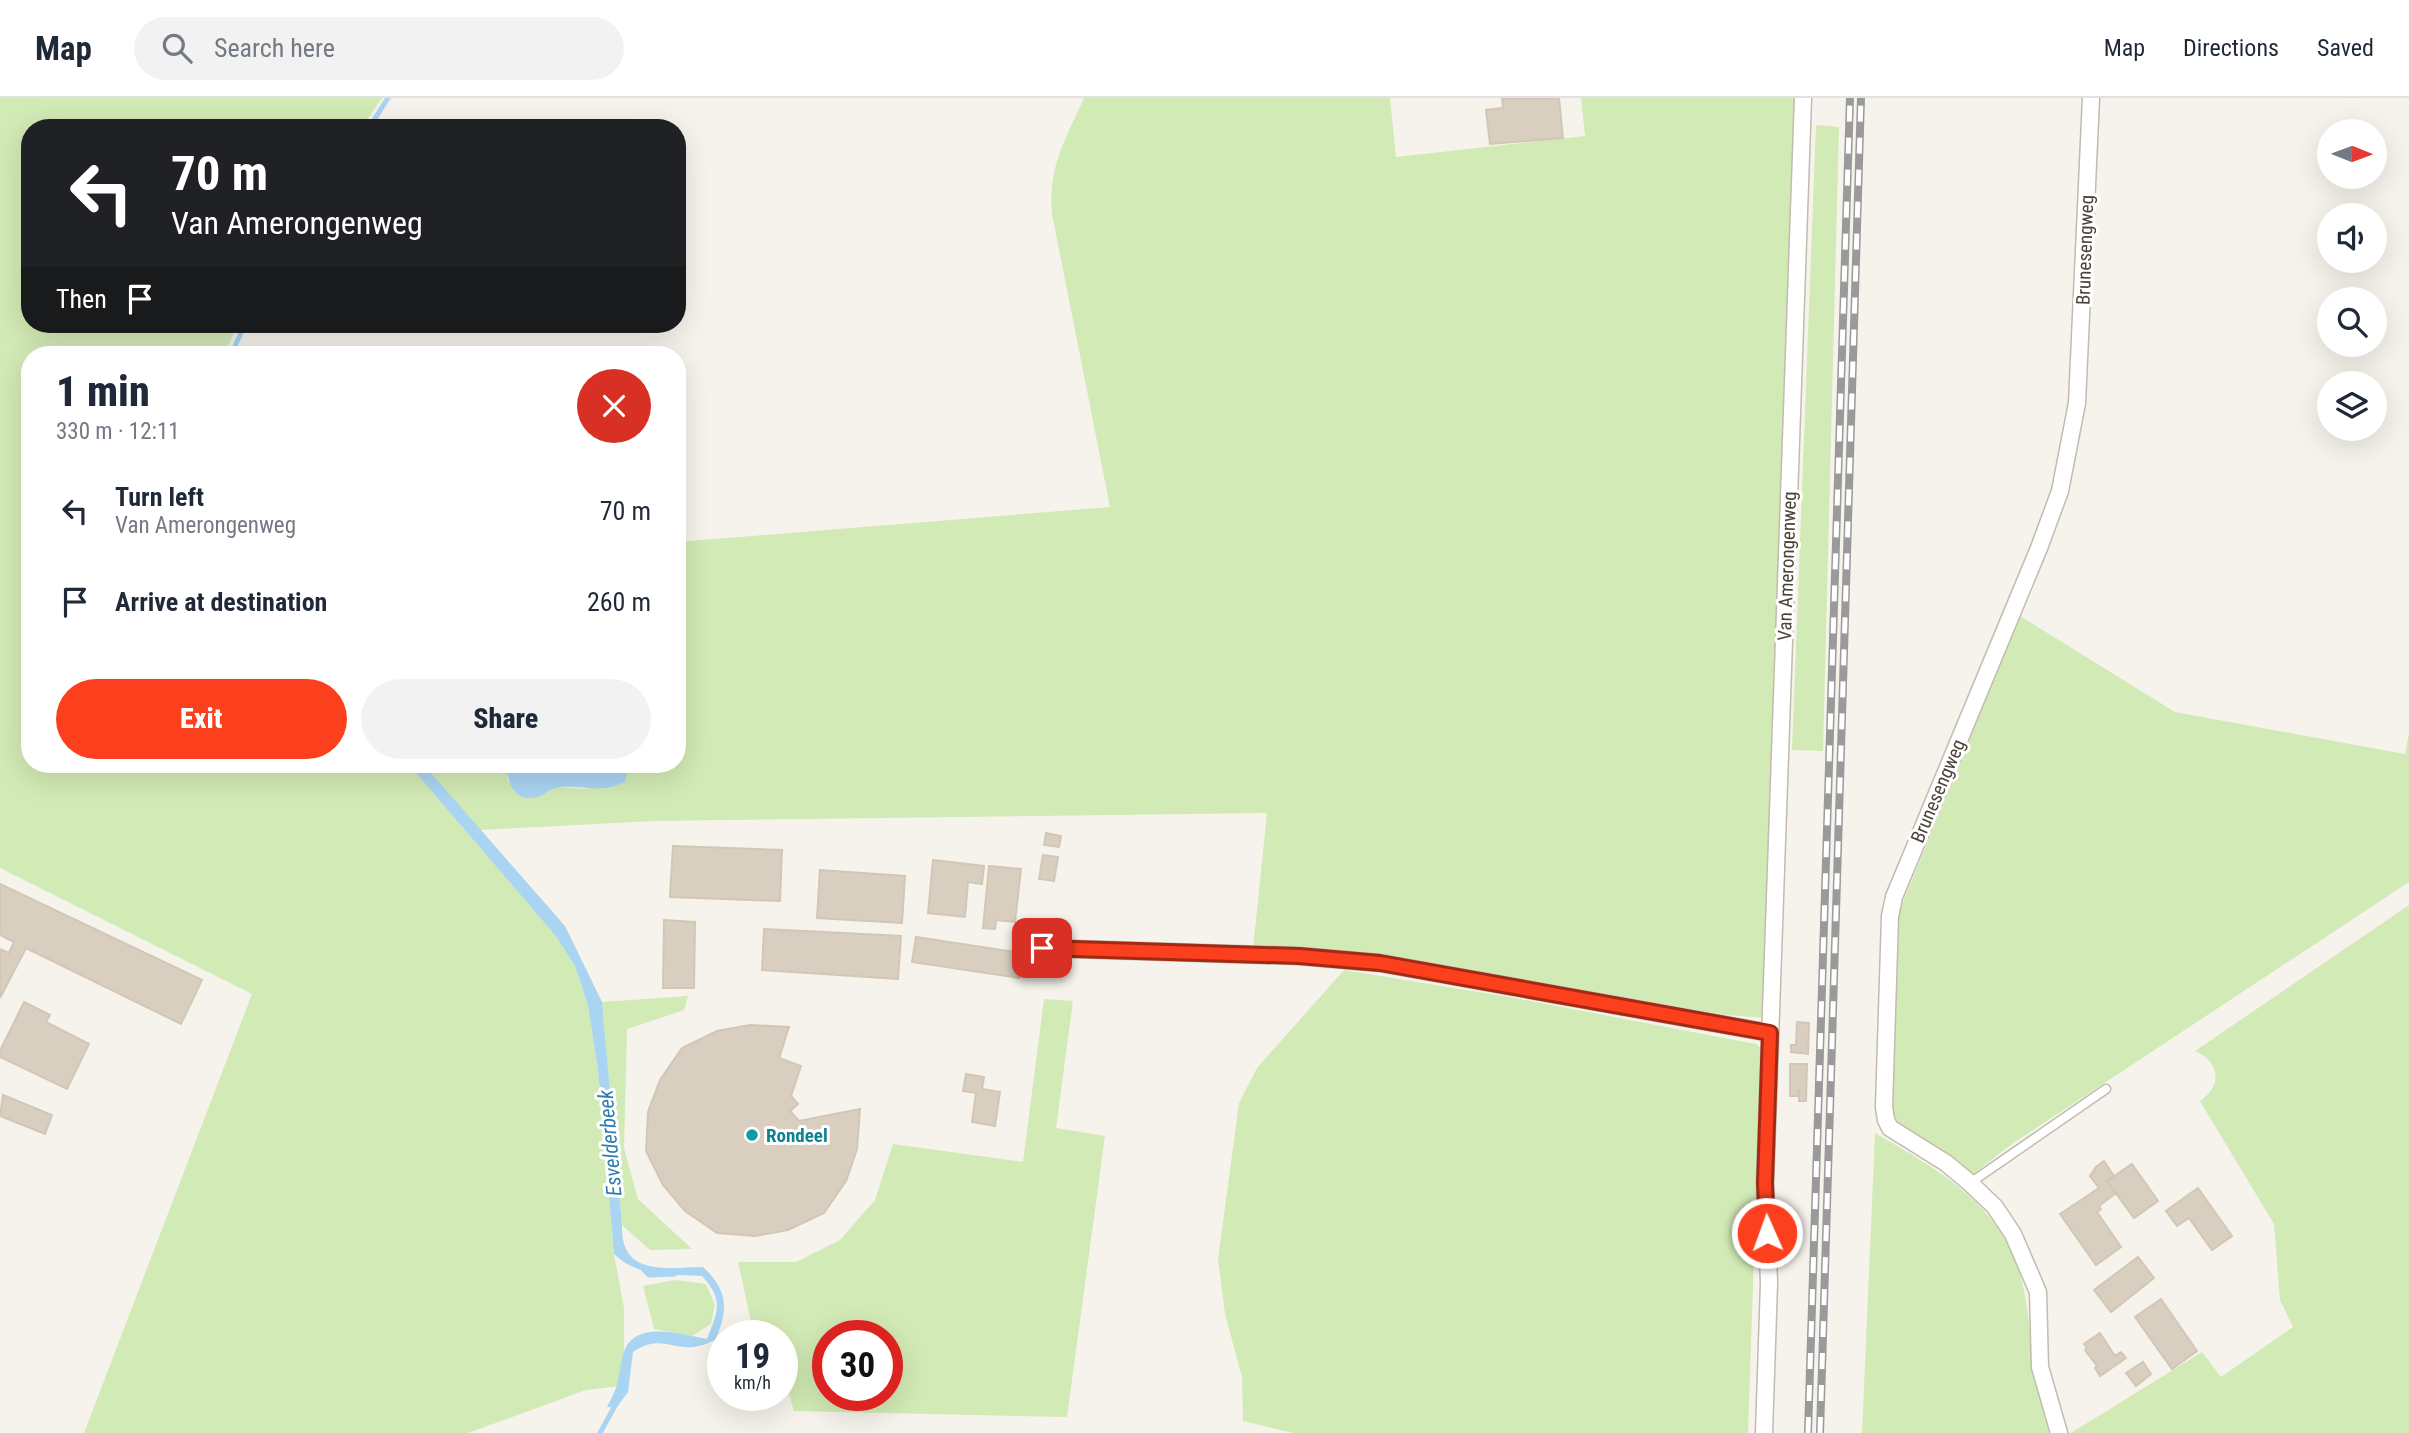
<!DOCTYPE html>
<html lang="en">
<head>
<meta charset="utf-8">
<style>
	body { margin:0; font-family:"Roboto Condensed",sans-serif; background:#f2f2f3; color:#1f2937; height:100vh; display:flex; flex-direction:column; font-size:26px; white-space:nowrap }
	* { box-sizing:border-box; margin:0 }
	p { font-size:23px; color:#747a83 }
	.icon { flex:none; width:38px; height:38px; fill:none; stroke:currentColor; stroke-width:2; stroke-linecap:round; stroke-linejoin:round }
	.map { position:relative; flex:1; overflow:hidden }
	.details { position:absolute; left:21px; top:248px; width:665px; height:427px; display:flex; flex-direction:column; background:#fff; border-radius:28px; box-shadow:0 7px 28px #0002 }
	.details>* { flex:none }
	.guide { position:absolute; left:21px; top:21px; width:665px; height:214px; border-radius:28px; box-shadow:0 7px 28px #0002; background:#202124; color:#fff; overflow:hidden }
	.needle { width:46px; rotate:91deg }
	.buttons { position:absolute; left:2317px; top:21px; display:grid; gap:14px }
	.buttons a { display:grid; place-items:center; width:70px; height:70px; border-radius:50%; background:#fff; box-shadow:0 7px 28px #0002; font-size:35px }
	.speed { position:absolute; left:707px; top:1222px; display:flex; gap:14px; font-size:35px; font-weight:700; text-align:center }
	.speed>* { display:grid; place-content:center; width:91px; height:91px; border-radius:50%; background:#fff; box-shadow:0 7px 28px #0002; line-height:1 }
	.speed small { font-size:18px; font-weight:400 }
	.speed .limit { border:10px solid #d22; background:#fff; color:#111 }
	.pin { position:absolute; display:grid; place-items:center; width:60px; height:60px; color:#fff; margin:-30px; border-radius:14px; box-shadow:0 4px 10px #0006 }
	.me { position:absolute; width:77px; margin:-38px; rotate:358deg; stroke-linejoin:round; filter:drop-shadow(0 0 5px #0008) }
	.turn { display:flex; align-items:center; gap:24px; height:147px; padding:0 35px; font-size:32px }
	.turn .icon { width:91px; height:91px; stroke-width:2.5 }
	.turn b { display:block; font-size:49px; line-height:60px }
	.then { display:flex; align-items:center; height:66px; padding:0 35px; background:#0003; gap:14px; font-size:26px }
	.round { display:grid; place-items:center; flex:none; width:74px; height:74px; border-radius:37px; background:#f2f2f3 }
	.head { display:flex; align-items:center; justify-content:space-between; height:119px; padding:0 35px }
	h1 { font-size:42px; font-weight:800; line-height:52px }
	.primary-button { display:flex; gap:14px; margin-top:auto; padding:14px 35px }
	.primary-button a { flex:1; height:80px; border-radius:42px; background:#fc3f1d; color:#fff; font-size:28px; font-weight:800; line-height:80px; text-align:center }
	.primary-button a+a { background:#f2f2f3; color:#1f2937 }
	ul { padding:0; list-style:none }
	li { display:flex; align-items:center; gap:21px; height:91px; padding:0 35px }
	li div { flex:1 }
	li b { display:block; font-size:26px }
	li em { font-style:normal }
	header { display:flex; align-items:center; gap:42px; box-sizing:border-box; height:98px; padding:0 35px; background:#fff; border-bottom:2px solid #e0e1e3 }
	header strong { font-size:33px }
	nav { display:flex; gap:38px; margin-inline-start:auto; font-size:24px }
	.search { width:490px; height:63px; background:#f2f2f3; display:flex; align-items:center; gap:18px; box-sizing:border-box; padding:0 24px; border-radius:38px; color:#747a83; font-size:26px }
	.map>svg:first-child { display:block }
</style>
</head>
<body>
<header>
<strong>Map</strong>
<div class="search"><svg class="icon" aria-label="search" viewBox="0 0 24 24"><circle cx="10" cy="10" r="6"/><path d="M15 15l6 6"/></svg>Search here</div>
<nav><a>Map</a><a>Directions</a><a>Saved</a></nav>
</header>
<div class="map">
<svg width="2409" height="1335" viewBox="0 0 2409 1335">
	<rect width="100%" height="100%" fill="#f6f3ec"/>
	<path fill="#d2eab5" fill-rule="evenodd" d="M0,0H382L361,30H30V226H238L224,257H30V667H409L555,837L575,868L588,907L598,972L614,1156L624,1210V1255L619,1288L586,1292L468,1335H84L252,896L0,770Z
		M1084,0H1390L1396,59L1585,38L1581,0H1798L1767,920L1727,917L1371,859L1253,851L1267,715L655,723L480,732L424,667H506L508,683L537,699L558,689L588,691L628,667H677V444L1110,409L1052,116C1048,69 1065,42 1084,0Z
		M1816,27L1839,29L1823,653L1792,652Z
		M2020,518L2175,614L2405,656L2409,635V784L2009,1048L1973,1076L1961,1066L1888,1020L1897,819Z
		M2409,807V1335H2071L2202,1254L2221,1279L2293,1229L2280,1202L2274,1126L2200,1003C2223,987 2220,964 2195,953Z
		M1344,872L1509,899L1756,946L1761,950L1748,1335H1293L1243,1323L1242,1279L1225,1216L1218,1161L1239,1005L1257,970Z
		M688,898L684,912L627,931L624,1050L638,1101L692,1151L650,1152L622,1127L602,904Z
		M1044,901L1073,903L1056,1030L1105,1038L1067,1319L794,1313L782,1273V1237H754L738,1164H796L840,1142L875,1102L893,1046L1023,1064ZM887,1237V1297H828V1237Z
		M1875,1035C1945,1076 2010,1111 2025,1198C2033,1246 2034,1287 2049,1335H1862Z
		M675,1182L706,1186L715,1207L711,1226L692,1238L654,1231L643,1188Z"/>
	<path fill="#a9d4f2" d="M409,667H424L565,828L602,904L622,1127C620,1178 665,1170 703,1169C728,1192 729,1212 715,1242C710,1244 704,1247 699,1248C673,1254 661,1235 633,1254L628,1294L617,1309H607C621,1284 617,1281 623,1257C633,1220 682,1237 707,1241C718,1213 724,1202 702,1178C670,1176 639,1180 614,1156L598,972L588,907L575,868L555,837Z
		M628,667L625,684C600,696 585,687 560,689C553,690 546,695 540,698C516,707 508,686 506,668Z"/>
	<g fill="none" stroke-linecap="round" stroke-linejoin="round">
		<path stroke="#a9d4f2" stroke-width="5" d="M369,30L388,0
			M231,257L245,226
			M644,1172L649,1177L675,1176
			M600,1335L617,1304"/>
	</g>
	<path fill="#d8cfc1" stroke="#d3c7b4" stroke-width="2" d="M1502,0H1559L1563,40L1490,46L1486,12L1503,10Z
		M1046,735L1061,738L1059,749L1044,747Z
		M673,748L782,752L780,803L670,799Z
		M1043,757L1058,759L1054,783L1039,781Z
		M933,762L984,768L982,786L968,784L965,819L928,815Z
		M989,768L1021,771L1015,824L996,822L995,831L983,830Z
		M820,772L905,778L902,825L817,820Z
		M0,786L202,882L181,926L26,850L0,900V851L9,855L14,844L0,837Z
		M664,822L695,824L694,890H663Z
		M764,831L901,838L898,881L762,872Z
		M916,839L1022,855L1019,880L912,864Z
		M24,904L50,917L46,924L89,946L67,991L0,959V953Z
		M1797,924L1809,925L1808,956L1791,954V947H1796Z
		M750,927L789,929L779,960L801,968L791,998L798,1006L790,1013L799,1023L860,1011L857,1051L846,1083L824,1115L788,1132L755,1138L717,1135L685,1113L663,1087L646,1053L648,1014L660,982L682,950L717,933Z
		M1790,966H1807L1806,1003H1799V992L1798,998H1790Z
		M966,976L984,979L982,991L1000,994L995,1028L972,1024L976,995L963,993Z
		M3,997L52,1017L45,1036L0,1018Z
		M2104,1063L2114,1078L2107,1083L2116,1095L2099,1108L2101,1111L2097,1114L2121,1149L2096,1167L2060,1116L2099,1090L2090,1078L2096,1069Z
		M2132,1066L2158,1103L2134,1120L2107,1083Z
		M2198,1090L2232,1138L2212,1152L2189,1120L2177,1128L2166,1113Z
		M2138,1159L2154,1180L2111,1214L2094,1192Z
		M2161,1201L2197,1253L2172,1271L2135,1219Z
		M2100,1235L2115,1258L2121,1254L2126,1260L2100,1278L2095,1270L2097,1268L2085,1252L2087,1250L2084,1246Z
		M2143,1264L2151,1276L2136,1288L2126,1275Z"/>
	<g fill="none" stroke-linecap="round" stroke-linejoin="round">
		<g stroke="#c2bbae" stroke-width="11">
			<path id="lane" d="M1970,1085L2106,991"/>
		</g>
		<g stroke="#c2bbae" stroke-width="19">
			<path id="street" d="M1042,850L1299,858L1380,865L1770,935
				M1764,1335L1769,1185L1765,1085L1803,0
				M2059,1335L2040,1269L2038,1194L2013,1136L1995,1109L1970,1085L1946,1065L1890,1030L1886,1022L1884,1009L1890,818L1894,799L2039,450L2060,393L2077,305L2091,0"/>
		</g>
		<use href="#lane" stroke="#fff" stroke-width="8"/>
		<use href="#street" stroke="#fff" stroke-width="16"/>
		<g stroke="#9a9a9a" stroke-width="8">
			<path id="rail" d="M1808,1335L1850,0
				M1820,1335L1861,0"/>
		</g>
		<use href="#rail" stroke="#fff" stroke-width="5" stroke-dasharray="16" stroke-linecap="butt"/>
	</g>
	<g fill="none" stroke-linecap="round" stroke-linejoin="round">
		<g stroke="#a42913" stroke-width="18">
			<path id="route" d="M1042,850L1299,858L1380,865L1770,935L1765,1085L1767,1135"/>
		</g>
		<use href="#route" stroke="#fc3f1d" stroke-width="12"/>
	</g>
	<circle fill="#0f9aa8" stroke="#fff" stroke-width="2.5" cx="752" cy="1037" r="7"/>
	<g text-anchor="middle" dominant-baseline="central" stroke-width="6" stroke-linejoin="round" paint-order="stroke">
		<g font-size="19" fill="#4b4439" stroke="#fff">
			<text transform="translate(2085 152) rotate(-88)">Brunesengweg</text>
			<text transform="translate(1787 468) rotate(-88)">Van Amerongenweg</text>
			<text transform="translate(1938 693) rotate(-67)">Brunesengweg</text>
		</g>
		<g font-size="19" font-weight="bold" fill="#0d838f" stroke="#fff" text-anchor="start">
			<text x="766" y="1037">Rondeel</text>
		</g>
		<g font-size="21" font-style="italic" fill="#2e7ab2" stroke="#fff">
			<text transform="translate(610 1045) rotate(-95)">Esvelderbeek</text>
		</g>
	</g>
</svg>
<div class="buttons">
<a><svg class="needle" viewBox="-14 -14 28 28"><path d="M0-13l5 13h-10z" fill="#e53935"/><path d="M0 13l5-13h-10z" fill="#747a83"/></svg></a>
<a><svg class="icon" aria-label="sound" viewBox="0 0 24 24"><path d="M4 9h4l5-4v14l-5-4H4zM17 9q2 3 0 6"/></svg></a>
<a><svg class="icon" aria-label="search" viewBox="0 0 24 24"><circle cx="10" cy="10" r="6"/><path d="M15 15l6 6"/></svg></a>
<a><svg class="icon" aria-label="layers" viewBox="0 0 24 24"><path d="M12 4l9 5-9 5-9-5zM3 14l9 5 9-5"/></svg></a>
</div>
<div class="speed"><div>19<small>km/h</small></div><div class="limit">30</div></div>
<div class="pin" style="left:1042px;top:850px;background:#d93025"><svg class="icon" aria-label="arrive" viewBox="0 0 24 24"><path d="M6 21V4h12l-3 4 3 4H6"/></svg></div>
<svg class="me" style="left:1767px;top:1135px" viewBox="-20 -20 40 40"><circle r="17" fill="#fc3f1d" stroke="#fff" stroke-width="3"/><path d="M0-11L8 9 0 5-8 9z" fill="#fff"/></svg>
<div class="guide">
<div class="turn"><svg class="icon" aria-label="left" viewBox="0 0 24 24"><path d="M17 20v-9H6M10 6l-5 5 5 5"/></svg><div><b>70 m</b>Van Amerongenweg</div></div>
<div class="then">Then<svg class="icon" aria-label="arrive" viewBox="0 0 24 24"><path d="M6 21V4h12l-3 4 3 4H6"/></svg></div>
</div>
<section class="details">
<div class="head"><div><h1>1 min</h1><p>330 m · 12:11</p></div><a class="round" style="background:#d93025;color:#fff"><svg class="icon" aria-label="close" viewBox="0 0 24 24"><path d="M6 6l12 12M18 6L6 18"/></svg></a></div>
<ul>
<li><svg class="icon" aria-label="left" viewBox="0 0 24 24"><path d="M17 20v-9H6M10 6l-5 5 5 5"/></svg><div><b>Turn left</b><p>Van Amerongenweg</p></div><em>70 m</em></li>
<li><svg class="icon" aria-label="arrive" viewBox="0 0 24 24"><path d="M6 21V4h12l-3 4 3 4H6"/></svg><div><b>Arrive at destination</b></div><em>260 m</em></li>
</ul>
<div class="primary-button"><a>Exit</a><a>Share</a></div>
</section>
</div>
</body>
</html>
